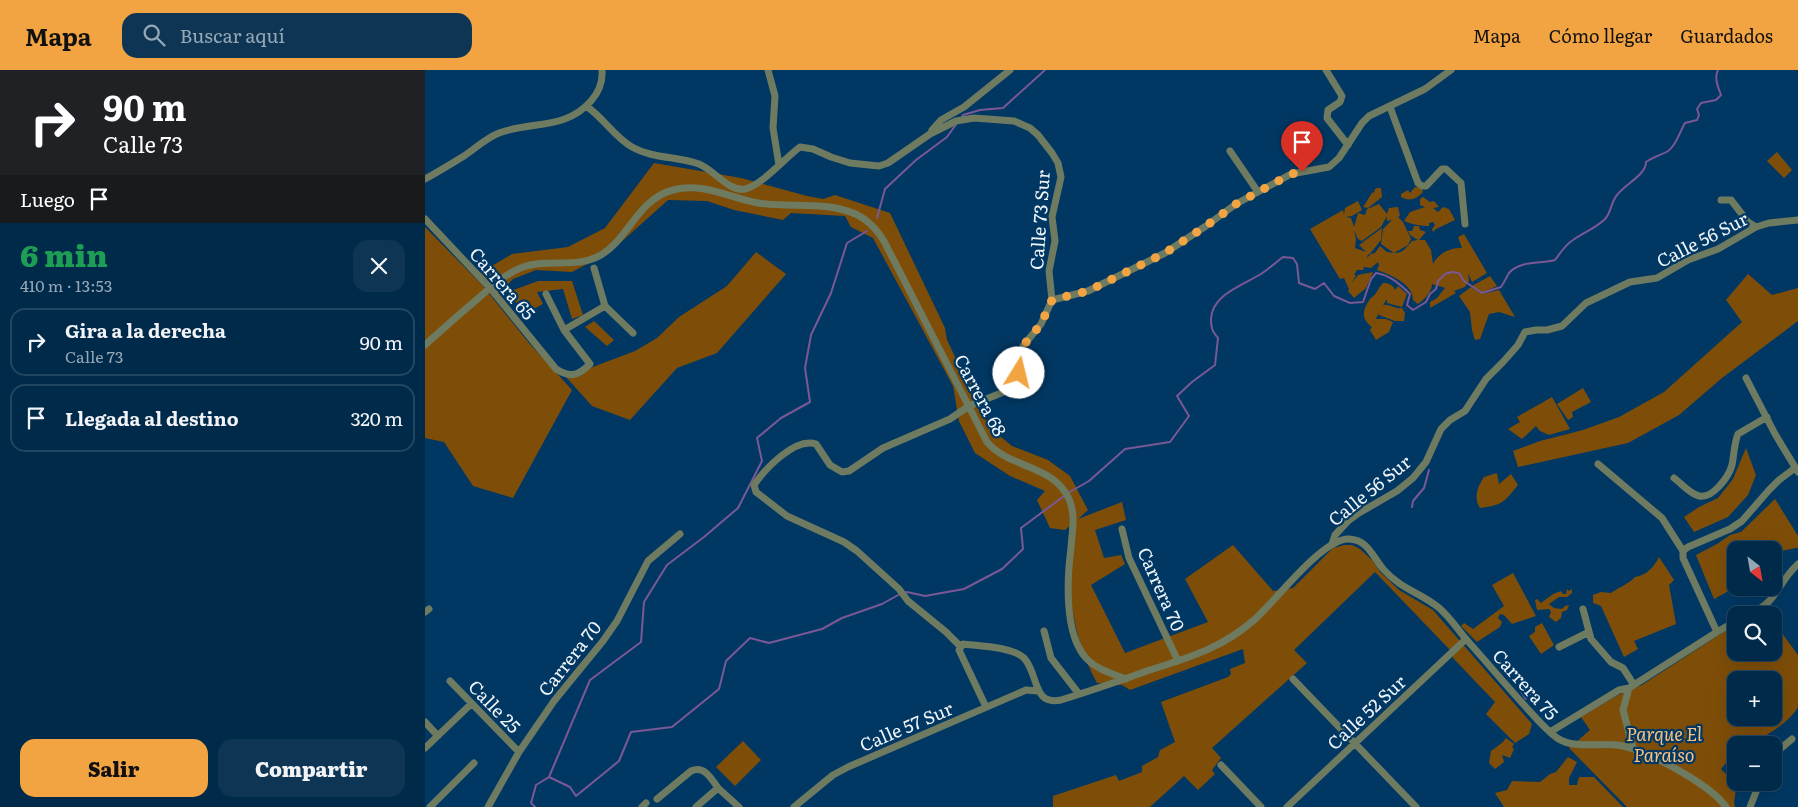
<!DOCTYPE html>
<html lang="es">
<head>
<meta charset="utf-8">
<style>
	body { margin:0; font-family:Literata,serif; background:#0e3654; color:#f1f3f6; height:100vh; display:flex; flex-direction:column; font-size:19px; white-space:nowrap }
	* { box-sizing:border-box; margin:0 }
	p { font-size:16px; color:#95a7b5 }
	.icon { flex:none; width:28px; height:28px; fill:none; stroke:currentColor; stroke-width:2; stroke-linecap:round; stroke-linejoin:round }
	.map { position:relative; flex:1; overflow:hidden }
	.details { display:flex; flex-direction:column; background:#002a4a; width:425px }
	.details>* { flex:none }
	.banner { background:#202124; color:#fff; overflow:hidden }
	.needle { width:32px; rotate:149deg }
	.fabs { position:absolute; left:1302px; top:471px; display:grid; gap:10px }
	.fabs a { display:grid; place-items:center; width:55px; height:55px; border-radius:10px; background:#002a4a; box-shadow:0 5px 20px #0002,0 0 0 1px #224662; font-size:25px }
	.pin { position:absolute; display:grid; place-items:center; width:42px; height:42px; color:#fff; margin:-51px -21px; border-radius:50% 50% 50% 0; rotate:-45deg; box-shadow:0 0 5px #0007 }
	.pin .icon { rotate:45deg }
	.me { position:absolute; width:55px; margin:-28px; rotate:9deg; stroke-linejoin:round; filter:drop-shadow(0 0 4px #0008) }
	.turn { display:flex; align-items:center; gap:18px; height:105px; padding:0 20px; font-size:22px }
	.turn .icon { width:65px; height:65px; stroke-width:2.5 }
	.turn b { display:block; font-size:35px; line-height:42px }
	.then { display:flex; align-items:center; height:48px; padding:0 20px; background:#0003; gap:10px; font-size:19px }
	.round { display:grid; place-items:center; flex:none; width:52px; height:52px; border-radius:15px; background:#0e3654 }
	.headline { display:flex; align-items:center; justify-content:space-between; height:85px; padding:0 20px }
	h1 { font-size:30px; font-weight:800; line-height:38px; color:#1e9e55 }
	.primary-button { display:flex; gap:10px; margin-top:auto; padding:10px 20px }
	.primary-button a { flex:1; height:58px; border-radius:15px; background:#f3a442; color:#111; font-size:20px; font-weight:800; line-height:58px; text-align:center }
	.primary-button a+a { background:#0e3654; color:#f1f3f6 }
	ul { padding:0; list-style:none }
	li { display:flex; align-items:center; gap:15px; height:68px; margin:0 10px 8px; padding:0 10px; border:2px solid #224662; border-radius:15px }
	li div { flex:1 }
	li b { display:block; font-size:19px }
	li em { font-style:normal }
	header { display:flex; align-items:center; gap:30px; box-sizing:border-box; height:70px; padding:0 25px; background:#f3a442; color:#111 }
	header strong { font-size:24px }
	nav { display:flex; gap:28px; margin-inline-start:auto; font-size:18px }
	.search { width:350px; height:45px; background:#0e3654; display:flex; align-items:center; gap:12px; box-sizing:border-box; padding:0 18px; border-radius:15px; color:#95a7b5; font-size:19px }
	main { display:flex; flex:1; min-height:0 }
	.map>svg:first-child { display:block }
</style>
</head>
<body>
<header>
<strong>Mapa</strong>
<div class="search"><svg class="icon" aria-label="search" viewBox="0 0 24 24"><circle cx="10" cy="10" r="6"/><path d="M15 15l6 6"/></svg>Buscar aquí</div>
<nav><a>Mapa</a><a>Cómo llegar</a><a>Guardados</a></nav>
</header>
<main>
<section class="details">
<div class="banner">
<div class="turn"><svg class="icon" aria-label="right" viewBox="0 0 24 24"><path d="M7 20v-9h11M14 6l5 5-5 5"/></svg><div><b>90 m</b>Calle 73</div></div>
<div class="then">Luego<svg class="icon" aria-label="arrive" viewBox="0 0 24 24"><path d="M6 21V4h12l-3 4 3 4H6"/></svg></div>
</div>
<div class="headline"><div><h1>6 min</h1><p>410 m · 13:53</p></div><a class="round"><svg class="icon" aria-label="close" viewBox="0 0 24 24"><path d="M6 6l12 12M18 6L6 18"/></svg></a></div>
<ul>
<li><svg class="icon" aria-label="right" viewBox="0 0 24 24"><path d="M7 20v-9h11M14 6l5 5-5 5"/></svg><div><b>Gira a la derecha</b><p>Calle 73</p></div><em>90 m</em></li>
<li><svg class="icon" aria-label="arrive" viewBox="0 0 24 24"><path d="M6 21V4h12l-3 4 3 4H6"/></svg><div><b>Llegada al destino</b></div><em>320 m</em></li>
</ul>
<div class="primary-button"><a>Salir</a><a>Compartir</a></div>
</section>
<div class="map">
<svg width="1373" height="737" viewBox="0 0 1373 737">
	<rect width="100%" height="100%" fill="#003863"/>
	<path fill="#7e4e09" fill-rule="evenodd" d="M1352,82L1367,100L1359,108L1342,91Z
		M229,93L316,108L382,126L398,129L410,125L465,143L520,258L522,270L533,293L544,302L551,318V327L565,358L587,376L623,390L645,406L663,440L653,449L697,432L701,450L670,460L679,488L696,485L700,494L666,515L700,583L783,552L760,509L808,475L848,521L868,518L908,478L919,475H927L935,479L948,491L955,502L974,520L1008,540L1107,654L1104,664L1090,673L1061,644L1070,632L1028,588L1025,580L950,502L869,580L882,593L787,678L796,688L787,700L790,704L773,720L759,706L725,737H628V726L691,705L694,711L717,702V696L733,687L735,680L750,672L736,632L803,607L806,604L805,599L820,593L818,579L705,620L697,615L672,613C656,584 647,550 645,517C644,496 648,473 649,452L640,460L625,458L612,430L620,421L585,406L550,383L534,351L528,316L448,168L426,157L420,146L366,143L358,150L309,140L282,131L243,130L185,182L147,202L111,200L88,209L69,228L50,206L87,184L143,177L180,158Z
		M990,117H995L997,119L998,122C991,129 985,132 976,127V124L983,120L985,123Z
		M952,118H956L957,127L943,138L938,137L947,123L950,122L949,120Z
		M998,127L1005,132L1009,131L1014,137L1008,138L1013,142L1018,137L1024,139L1030,150L1011,159L1008,162L1007,159L1010,155L1008,152L1004,153V156C997,156 985,154 979,151L985,142L1000,137L995,135V129Z
		M933,131L937,140L927,146L921,147L926,148L929,157L933,143L940,145L942,139L954,134L962,144L964,138L973,137L975,146L973,147L978,152L986,169L983,175L969,183C977,184 982,177 987,171L993,170L985,165L983,161H987L989,156H994L995,160L1001,162L994,170H1000L1006,180L1008,194C1013,184 1025,177 1037,178L1033,167L1039,164L1062,203L1047,212L1043,203L1044,211L1040,217L1029,221L1031,223L1005,238V232L1012,228L1020,218L1024,219L1007,214C1007,222 999,230 993,234L988,230C988,214 966,205 952,200L954,195L953,192L946,198L939,197L938,200H932L929,205H931L927,213L933,205L948,202L941,218L929,228L923,221L924,219L919,208L915,209L885,159L918,140L919,145L920,138ZM962,146V151L967,150L958,159L956,174L969,183L962,182L955,176L950,183L946,184L942,188L943,184L944,185L956,170L957,158L934,175L941,182L930,178L931,169L929,160L933,169L937,171L956,157Z
		M0,157L57,215L104,273L147,320L88,428L48,416L19,372L0,368Z
		M331,182L361,204L292,283L252,298L205,350L167,336L141,307L155,306L160,300L210,281L232,268L254,247L302,216Z
		M1323,204L1347,225L1373,218V251L1297,308L1254,345L1203,373L1093,397L1088,381L1115,371L1158,360L1194,347L1239,322L1317,252L1301,230Z
		M1065,206L1072,216L1057,223L1047,216Z
		M113,211H147L158,245L147,249L138,219L112,222L118,234L99,244L83,222Z
		M958,213C964,213 968,215 970,220L973,216L982,224L977,237L962,233V229L958,235C965,234 969,239 977,238L980,243L979,251H970L954,245V243L947,256L951,249H961L968,252L964,262L951,270L945,260L947,257C936,249 937,240 945,229C946,228 951,224 951,223C954,219 954,217 958,213Z
		M1046,217L1057,224L1074,220L1090,247L1074,242L1064,244L1055,269L1050,270L1047,260L1045,242L1034,226Z
		M169,251L189,270L182,276L160,257Z
		M1158,318L1166,332L1147,342L1148,347L1143,350L1132,334Z
		M1127,327L1145,359L1124,365L1115,361L1111,356L1097,369L1083,359L1095,352L1092,347Z
		M1321,378L1331,405L1323,425L1303,447L1269,462L1259,447L1274,437L1293,428L1308,409Z
		M1072,403L1074,414L1086,404L1093,415C1079,432 1078,435 1055,438C1048,427 1053,416 1059,407Z
		M1350,429L1373,466V478C1366,478 1361,481 1352,481L1349,488V480H1311V517L1289,529L1271,485L1292,474L1305,465L1316,462Z
		M1234,487L1249,510L1244,515L1251,554L1209,571L1213,579L1199,587L1176,536L1168,533V525L1176,522L1186,523C1194,517 1204,514 1210,507C1222,505 1229,497 1234,487Z
		M1088,503L1111,546L1087,554L1079,545L1075,544L1073,548L1077,552L1075,557L1052,572L1036,556L1039,553L1048,559L1079,536L1067,515Z
		M1142,519L1144,521L1147,519V523L1142,527H1134L1124,534L1129,538L1137,539L1140,536L1144,535L1142,540L1137,542L1136,548L1131,552L1124,547L1126,542L1124,539L1112,540L1110,530L1112,529L1116,533L1128,524L1136,521L1138,524H1141Z
		M1117,553L1129,575L1116,584L1104,566L1110,562V557Z
		M1311,554V582H1349V561L1357,563L1373,585V637C1366,651 1338,669 1323,674C1319,676 1315,675 1311,675V681L1296,699L1303,706L1311,719L1309,733L1310,737H1202L1144,678L1165,660L1156,647L1193,625L1217,615ZM1311,610H1349V648H1311Z
		M1081,668L1089,674L1087,677L1089,679L1085,688L1077,685L1079,692L1070,699L1064,693L1066,681L1078,672Z
		M318,671L336,690L310,716L291,697Z
		M1143,687L1152,692L1144,708V715H1152L1154,707H1169L1198,737H1079L1070,723L1082,720L1087,711L1115,712L1125,704L1131,702Z"/>
	<path fill="#7a5896" d="M1102,610L1110,624L1100,630L1092,616Z"/>
	<g fill="none" stroke-linecap="round" stroke-linejoin="round">
		<path stroke="#7a5896" stroke-width="2" d="M537,47L538,45L555,40L578,38L620,0
			M452,148L460,119L491,90L522,67L532,53
			M643,423L664,411L700,379L745,372L764,346L752,326L767,312L790,295L793,268C788,262 786,259 786,250C786,225 818,215 836,204C844,199 851,192 858,187L868,188L872,194L874,213L890,219L899,213L909,226L925,233L938,232L946,209L951,203C965,205 976,215 985,224L982,235L988,240L1001,232L1005,224L1011,219L1013,211L1020,204L1027,202L1034,203L1039,211L1057,223L1076,217C1079,213 1081,208 1084,203C1095,190 1117,194 1130,190C1136,182 1140,175 1148,170C1158,163 1171,158 1180,149C1186,143 1186,132 1192,125C1200,114 1221,105 1221,92C1228,87 1236,85 1243,81C1251,76 1255,61 1260,53L1272,50L1274,45L1272,39L1276,33L1291,30L1296,25C1293,17 1289,8 1293,0
			M987,437L988,431L999,418L1004,400
			M479,523L482,522L500,526L539,519L577,499L598,479L596,458L639,426
			M124,707L165,610L216,572L219,532L242,495L279,467L313,438L337,391L332,368L356,348L385,332L380,298L386,265L406,223L422,173L442,161
			M110,737L106,733L111,715L124,707L145,717L151,726L194,691L206,662L247,657L294,619L301,591L325,568L344,573L397,559L417,548L457,534L475,524"/>
		<path stroke="#6f7b61" stroke-width="7" d="M343,0L350,26L348,58L354,95
			M901,0L917,26L915,32L903,40L902,48L923,75
			M161,36C178,47 189,67 207,77C228,89 252,86 274,94C289,100 304,122 320,119C336,116 361,87 375,77L388,79L406,87L425,93L454,96L463,93L505,64L531,51L549,48L589,51L605,58L613,65L627,83L633,93L636,107L627,147L630,171L624,201L627,230
			M965,37L993,113L997,116H1001L1017,99H1021L1036,113L1040,154
			M507,60L516,50L539,37L585,0
			M805,81L833,122
			M0,109C13,102 26,94 39,86C51,78 61,68 74,63C106,51 141,60 166,31C174,22 178,13 177,0
			M1296,130H1306L1323,152L1331,157
			M0,149L65,218L131,299C145,308 153,306 165,294L139,260L121,224
			M169,198L180,236L208,263
			M627,230L663,221L740,183L781,156L811,134L866,104L904,97L914,88L937,53L944,46L1000,19L1026,0
			M139,260L180,236
			M0,275C16,261 32,246 49,232C64,219 79,204 98,197C122,188 152,199 176,185C204,168 213,129 248,120C279,112 304,128 333,133C364,138 399,131 428,143C443,149 452,159 460,173L562,372C585,399 628,394 644,429C651,445 647,461 646,478C642,508 639,564 661,588C671,599 687,604 701,609
			M1321,308L1350,364L1373,402
			M1173,394L1237,448L1258,481
			M1249,408C1256,413 1265,424 1274,426C1288,429 1304,406 1307,395C1309,385 1309,374 1313,364L1342,347
			M697,459L704,488L753,591
			M907,474L910,465L923,451L934,443L972,421L988,408L1001,392L1016,359L1025,350L1040,341L1061,309L1078,292L1093,275L1100,262L1111,260H1122L1137,256L1161,233L1205,212L1232,208L1263,190L1293,179L1331,157L1344,153L1373,150
			M1158,539L1166,569L1186,592L1198,598L1209,615
			M0,542L4,539
			M1324,545C1355,530 1352,513 1373,494
			M619,561L626,588L654,624
			M1292,562L1258,488V481L1263,477L1305,459L1317,451L1344,420L1354,410L1370,398
			M535,576L521,562L483,531L474,519L432,481L419,472L362,446L331,422L329,415C340,399 370,367 391,374L405,395L417,402L424,401L458,378L525,349L544,336L586,319L592,313L598,276L616,254L627,230
			M1134,577L1164,562
			M868,609L991,737
			M25,611L94,682
			M1204,618L1198,640L1208,678
			M561,637L534,580L538,574C554,576 588,577 599,588C614,604 607,636 636,630C665,621 694,611 722,601C762,588 796,579 829,550C850,532 897,468 924,469C944,470 948,488 959,500C975,518 995,523 1013,537C1023,545 1032,558 1040,568C1060,590 1079,613 1100,636C1110,647 1120,659 1132,668C1148,679 1174,673 1192,675C1219,678 1286,715 1301,737
			M0,652L13,666
			M1125,662L1194,620L1204,618L1292,562L1311,551
			M0,678L46,634
			M1349,687L1355,679L1367,669
			M796,695L836,737
			M232,729L266,701C279,695 286,708 293,718
			M5,737L49,693
			M63,737L94,682L129,631L178,571L192,551L223,491L255,464
			M217,737L221,733
			M271,737L293,718L314,737
			M369,737L408,705L423,697L601,620L613,621
			M862,737L1041,569
			M1325,737L1335,712"/>
	</g>
	<g fill="none" stroke-linecap="round" stroke-linejoin="round">
		<path stroke="#f3a442" stroke-width="9" stroke-dasharray="0 16.2" d="M594,303L598,276L616,254L627,230L663,221L740,183L781,156L811,134L866,104L877,102"/>
	</g>
	<g text-anchor="middle" dominant-baseline="central" stroke-width="4.5" stroke-linejoin="round" paint-order="stroke">
		<g font-size="18" fill="#eff5fa" stroke="#003863">
			<text transform="translate(614 150) rotate(-86)">Calle 73 Sur</text>
			<text transform="translate(1277 169) rotate(-27)">Calle 56 Sur</text>
			<text transform="translate(78 213) rotate(49)">Carrera 65</text>
			<text transform="translate(556 325) rotate(62)">Carrera 68</text>
			<text transform="translate(944 420) rotate(-39)">Calle 56 Sur</text>
			<text transform="translate(737 519) rotate(66)">Carrera 70</text>
			<text transform="translate(144 588) rotate(-52)">Carrera 70</text>
			<text transform="translate(1101 614) rotate(48)">Carrera 75</text>
			<text transform="translate(70 636) rotate(46)">Calle 25</text>
			<text transform="translate(941 642) rotate(-43)">Calle 52 Sur</text>
			<text transform="translate(481 656) rotate(-23)">Calle 57 Sur</text>
		</g>
		<g font-size="18" font-style="italic" fill="#fac07f" stroke="#003863">
			<text x="1239" y="663">Parque El<tspan x="1239" dy="21">Paraíso</tspan></text>
		</g>
	</g>
</svg>
<div class="fabs">
<a><svg class="needle" viewBox="-14 -14 28 28"><path d="M0-13l5 13h-10z" fill="#e53935"/><path d="M0 13l5-13h-10z" fill="#95a7b5"/></svg></a>
<a><svg class="icon" aria-label="search" viewBox="0 0 24 24"><circle cx="10" cy="10" r="6"/><path d="M15 15l6 6"/></svg></a>
<a>+</a>
<a>−</a>
</div>
<div class="pin" style="left:877px;top:102px;background:#d93025"><svg class="icon" aria-label="arrive" viewBox="0 0 24 24"><path d="M6 21V4h12l-3 4 3 4H6"/></svg></div>
<svg class="me" style="left:594px;top:303px" viewBox="-20 -20 40 40"><circle r="19" fill="#fff"/><path d="M0-13L10 11 0 6-10 11z" fill="#f3a442"/></svg>
</div>
</main>
</body>
</html>
